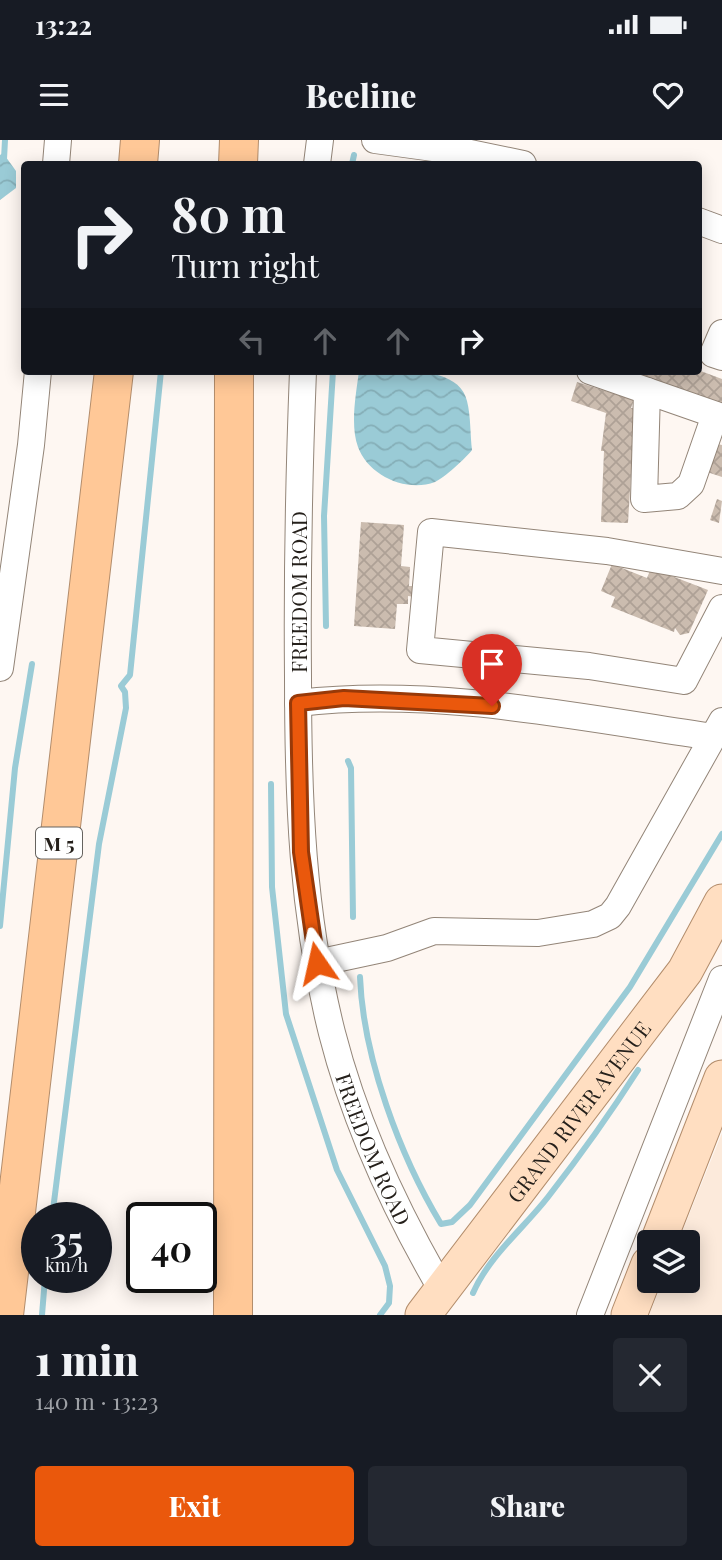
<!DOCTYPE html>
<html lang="en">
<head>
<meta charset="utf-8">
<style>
	body { margin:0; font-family:"Playfair Display",serif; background:#242831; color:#f1f3f6; height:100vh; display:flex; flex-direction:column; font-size:26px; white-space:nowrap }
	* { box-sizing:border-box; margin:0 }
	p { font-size:23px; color:#9ea1a6 }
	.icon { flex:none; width:38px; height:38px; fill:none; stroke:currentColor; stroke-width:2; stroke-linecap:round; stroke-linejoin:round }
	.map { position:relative; height:1175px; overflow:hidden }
	.details { display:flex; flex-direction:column; background:#171b24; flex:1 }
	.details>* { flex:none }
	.guide { position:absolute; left:21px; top:21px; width:681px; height:214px; border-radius:7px; box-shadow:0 4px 18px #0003; background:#171b24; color:#f1f3f6; overflow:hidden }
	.controls { position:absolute; left:637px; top:1090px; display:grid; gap:14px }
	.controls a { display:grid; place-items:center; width:63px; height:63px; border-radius:7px; background:#171b24; box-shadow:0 4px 18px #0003; font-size:35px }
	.speed { position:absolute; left:21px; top:1062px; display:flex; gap:14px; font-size:35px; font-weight:700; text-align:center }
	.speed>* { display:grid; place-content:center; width:91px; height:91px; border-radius:50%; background:#171b24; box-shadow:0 4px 18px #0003; line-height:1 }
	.speed small { font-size:18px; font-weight:400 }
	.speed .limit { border:4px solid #111; border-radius:10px; background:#fff; color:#111 }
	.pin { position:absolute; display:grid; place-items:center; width:60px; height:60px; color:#fff; margin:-72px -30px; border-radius:50% 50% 50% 0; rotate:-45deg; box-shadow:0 0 7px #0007 }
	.pin .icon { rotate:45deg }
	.me { position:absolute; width:77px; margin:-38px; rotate:349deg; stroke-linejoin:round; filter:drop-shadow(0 0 5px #0008) }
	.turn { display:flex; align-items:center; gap:24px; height:147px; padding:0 35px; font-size:32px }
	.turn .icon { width:91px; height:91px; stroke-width:2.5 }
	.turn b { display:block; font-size:49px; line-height:60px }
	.lanes { display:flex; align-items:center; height:66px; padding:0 35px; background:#0003; justify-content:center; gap:35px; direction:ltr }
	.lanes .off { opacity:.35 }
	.round { display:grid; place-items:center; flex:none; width:74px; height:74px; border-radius:7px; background:#242831 }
	.summary { display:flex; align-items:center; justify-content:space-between; height:119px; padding:0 35px }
	h1 { font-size:42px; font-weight:800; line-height:52px }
	.primary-button { display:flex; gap:14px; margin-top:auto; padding:14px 35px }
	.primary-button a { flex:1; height:80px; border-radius:7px; background:#ea580c; color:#fff; font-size:28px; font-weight:800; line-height:80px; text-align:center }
	.primary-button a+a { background:#242831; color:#f1f3f6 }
	.status { display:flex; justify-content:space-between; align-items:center; height:49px; padding:0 35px; background:#171b24; direction:ltr }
	.status svg { height:19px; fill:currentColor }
	header { display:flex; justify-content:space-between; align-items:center; height:91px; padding:0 35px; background:#171b24; font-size:32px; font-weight:800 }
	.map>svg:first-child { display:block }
</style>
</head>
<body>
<div class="status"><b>13:22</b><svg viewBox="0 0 49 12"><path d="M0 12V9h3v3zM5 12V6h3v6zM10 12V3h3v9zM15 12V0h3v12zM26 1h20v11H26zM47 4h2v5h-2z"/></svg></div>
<header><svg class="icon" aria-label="menu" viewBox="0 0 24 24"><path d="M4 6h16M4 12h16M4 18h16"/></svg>Beeline<svg class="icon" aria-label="heart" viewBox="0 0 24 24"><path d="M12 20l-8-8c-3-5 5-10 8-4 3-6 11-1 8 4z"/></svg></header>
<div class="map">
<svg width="722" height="1175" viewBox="0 0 722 1175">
	<defs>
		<pattern id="water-waves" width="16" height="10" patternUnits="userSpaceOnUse" patternTransform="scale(1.75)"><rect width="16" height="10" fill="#9acbd6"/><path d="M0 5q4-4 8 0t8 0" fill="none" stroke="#85aeb7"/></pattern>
		<pattern id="building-cross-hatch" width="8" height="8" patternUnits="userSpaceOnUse" patternTransform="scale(1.75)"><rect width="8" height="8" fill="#cbbcaf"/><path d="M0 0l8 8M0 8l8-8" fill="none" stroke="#aea196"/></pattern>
	</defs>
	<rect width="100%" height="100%" fill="#fef7f2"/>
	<path fill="#fceadb" d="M722,993V1175H649L663,1141H688V1102H678Z"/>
	<path fill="url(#water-waves)" d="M3,13L16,31V48L0,60V15Z
		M359,231C387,231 459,223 467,261C471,277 470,295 472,310C466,318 444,338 435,342C406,353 368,335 358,307C350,285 356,254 359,231Z"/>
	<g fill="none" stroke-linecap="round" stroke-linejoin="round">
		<path stroke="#9acbd6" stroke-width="6" d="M4,19L5,0
			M352,24L354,15
			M326,486L324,376L333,231
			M348,621L351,628L353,777
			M271,644L272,747L286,874L337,1030L385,1126L390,1146L389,1163L380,1175
			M0,786L15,628L32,524
			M360,837C363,917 400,1016 441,1084L452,1082L470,1065L630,847L722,694
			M52,1078L99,704L126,568L125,552L121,546L130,535L161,231
			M473,1153C489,1116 524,1088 548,1057C580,1016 610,974 638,930
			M42,1175L45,1138"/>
	</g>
	<path fill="url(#building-cross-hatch)" d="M698,230L722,239V266L623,231Z
		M577,242L634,260L631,268H635L628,383L601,382L604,311H601L606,273L571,261Z
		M717,304L722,305V337L707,332Z
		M717,359L722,361L719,383L710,380Z
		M361,382L404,385L401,426L410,427L409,446H417L416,457L408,456V464H397L395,489L354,486Z
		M612,424L647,438L651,428L708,450L689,493L680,495L675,488L674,492L611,467L615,457L601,451Z"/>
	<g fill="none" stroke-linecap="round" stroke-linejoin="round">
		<g stroke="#938578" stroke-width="28">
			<g id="minor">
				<path d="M375,0L470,13L523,24"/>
				<path d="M56,24L58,0"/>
				<path d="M317,24L320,0"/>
				<path d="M698,81L722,90"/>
				<path d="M722,193L713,214L722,217"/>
				<path id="s1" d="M303,231C299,333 297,435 298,537C298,660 302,774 332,893C355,983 396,1071 442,1150"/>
				<path d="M590,231L722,277"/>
				<path d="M647,251L644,359L678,356L691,344L715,275"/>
				<path d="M722,431L607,411L431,392L420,510L589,526L684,541L722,468"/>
				<path d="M0,528L31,305L38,231"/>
				<path d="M298,563C436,547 577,577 713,597"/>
				<path d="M317,823L387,808L434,791L538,793L593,784L610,776L618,766L722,581"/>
				<path d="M590,1175L722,839"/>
			</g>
		</g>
		<g stroke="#b38d6c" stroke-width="37">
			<g id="major">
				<path d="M658,1102L722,938"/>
				<path id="s2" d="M423,1175L685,831L722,762"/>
				<path d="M629,1175L649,1124"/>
			</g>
		</g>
		<g stroke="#b38d6c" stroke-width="40">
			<path id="highway" d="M138,24L140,0
				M238,24L239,0
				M4,1175L114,231
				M233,1175L234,231"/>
		</g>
		<use href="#minor" stroke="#fff" stroke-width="26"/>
		<use href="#major" stroke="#ffdec1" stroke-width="35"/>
		<use href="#highway" stroke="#ffc897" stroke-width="38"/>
	</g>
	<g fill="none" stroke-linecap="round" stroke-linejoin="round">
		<g stroke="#983908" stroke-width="18">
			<path id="route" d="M317,823L301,712L298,563L344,558L492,566"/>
		</g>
		<use href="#route" stroke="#ea580c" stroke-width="12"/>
	</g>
	<g text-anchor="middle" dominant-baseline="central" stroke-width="5" stroke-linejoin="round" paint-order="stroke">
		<rect fill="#fff" stroke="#66635f" stroke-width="2" x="36" y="687.5" width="46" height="31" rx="5"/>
		<g font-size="19" font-weight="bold" fill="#25201b">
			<text x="59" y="703">M 5</text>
		</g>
		<g font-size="21" fill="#25201b" stroke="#fff">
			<text transform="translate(298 452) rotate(-90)">FREEDOM ROAD</text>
			<text stroke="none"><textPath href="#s2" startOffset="256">GRAND RIVER AVENUE</textPath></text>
			<text stroke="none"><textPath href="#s1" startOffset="788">FREEDOM ROAD</textPath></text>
		</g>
	</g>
</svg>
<div class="controls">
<a><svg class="icon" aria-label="layers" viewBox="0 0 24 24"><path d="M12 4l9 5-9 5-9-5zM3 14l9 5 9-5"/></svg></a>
</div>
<div class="speed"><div>35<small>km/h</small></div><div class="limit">40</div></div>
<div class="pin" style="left:492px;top:566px;background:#d93025"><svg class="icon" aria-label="arrive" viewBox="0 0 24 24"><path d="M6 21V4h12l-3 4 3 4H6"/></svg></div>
<svg class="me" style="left:317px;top:823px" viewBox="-20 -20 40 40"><path d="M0-17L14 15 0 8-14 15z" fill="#ea580c" stroke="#fff" stroke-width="4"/></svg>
<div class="guide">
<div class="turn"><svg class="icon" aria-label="right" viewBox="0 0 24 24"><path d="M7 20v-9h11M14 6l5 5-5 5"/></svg><div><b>80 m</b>Turn right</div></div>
<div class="lanes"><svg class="icon off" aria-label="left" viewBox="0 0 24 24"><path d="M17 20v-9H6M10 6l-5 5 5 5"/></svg><svg class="icon off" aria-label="ahead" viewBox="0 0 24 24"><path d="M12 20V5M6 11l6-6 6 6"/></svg><svg class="icon off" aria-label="ahead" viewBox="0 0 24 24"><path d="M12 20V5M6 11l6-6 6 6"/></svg><svg class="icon" aria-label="right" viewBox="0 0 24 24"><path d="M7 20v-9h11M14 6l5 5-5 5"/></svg></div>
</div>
</div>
<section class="details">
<div class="summary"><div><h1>1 min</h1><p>140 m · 13:23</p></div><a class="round"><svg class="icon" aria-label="close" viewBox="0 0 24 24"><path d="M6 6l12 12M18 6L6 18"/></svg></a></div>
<div class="primary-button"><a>Exit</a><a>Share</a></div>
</section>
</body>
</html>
